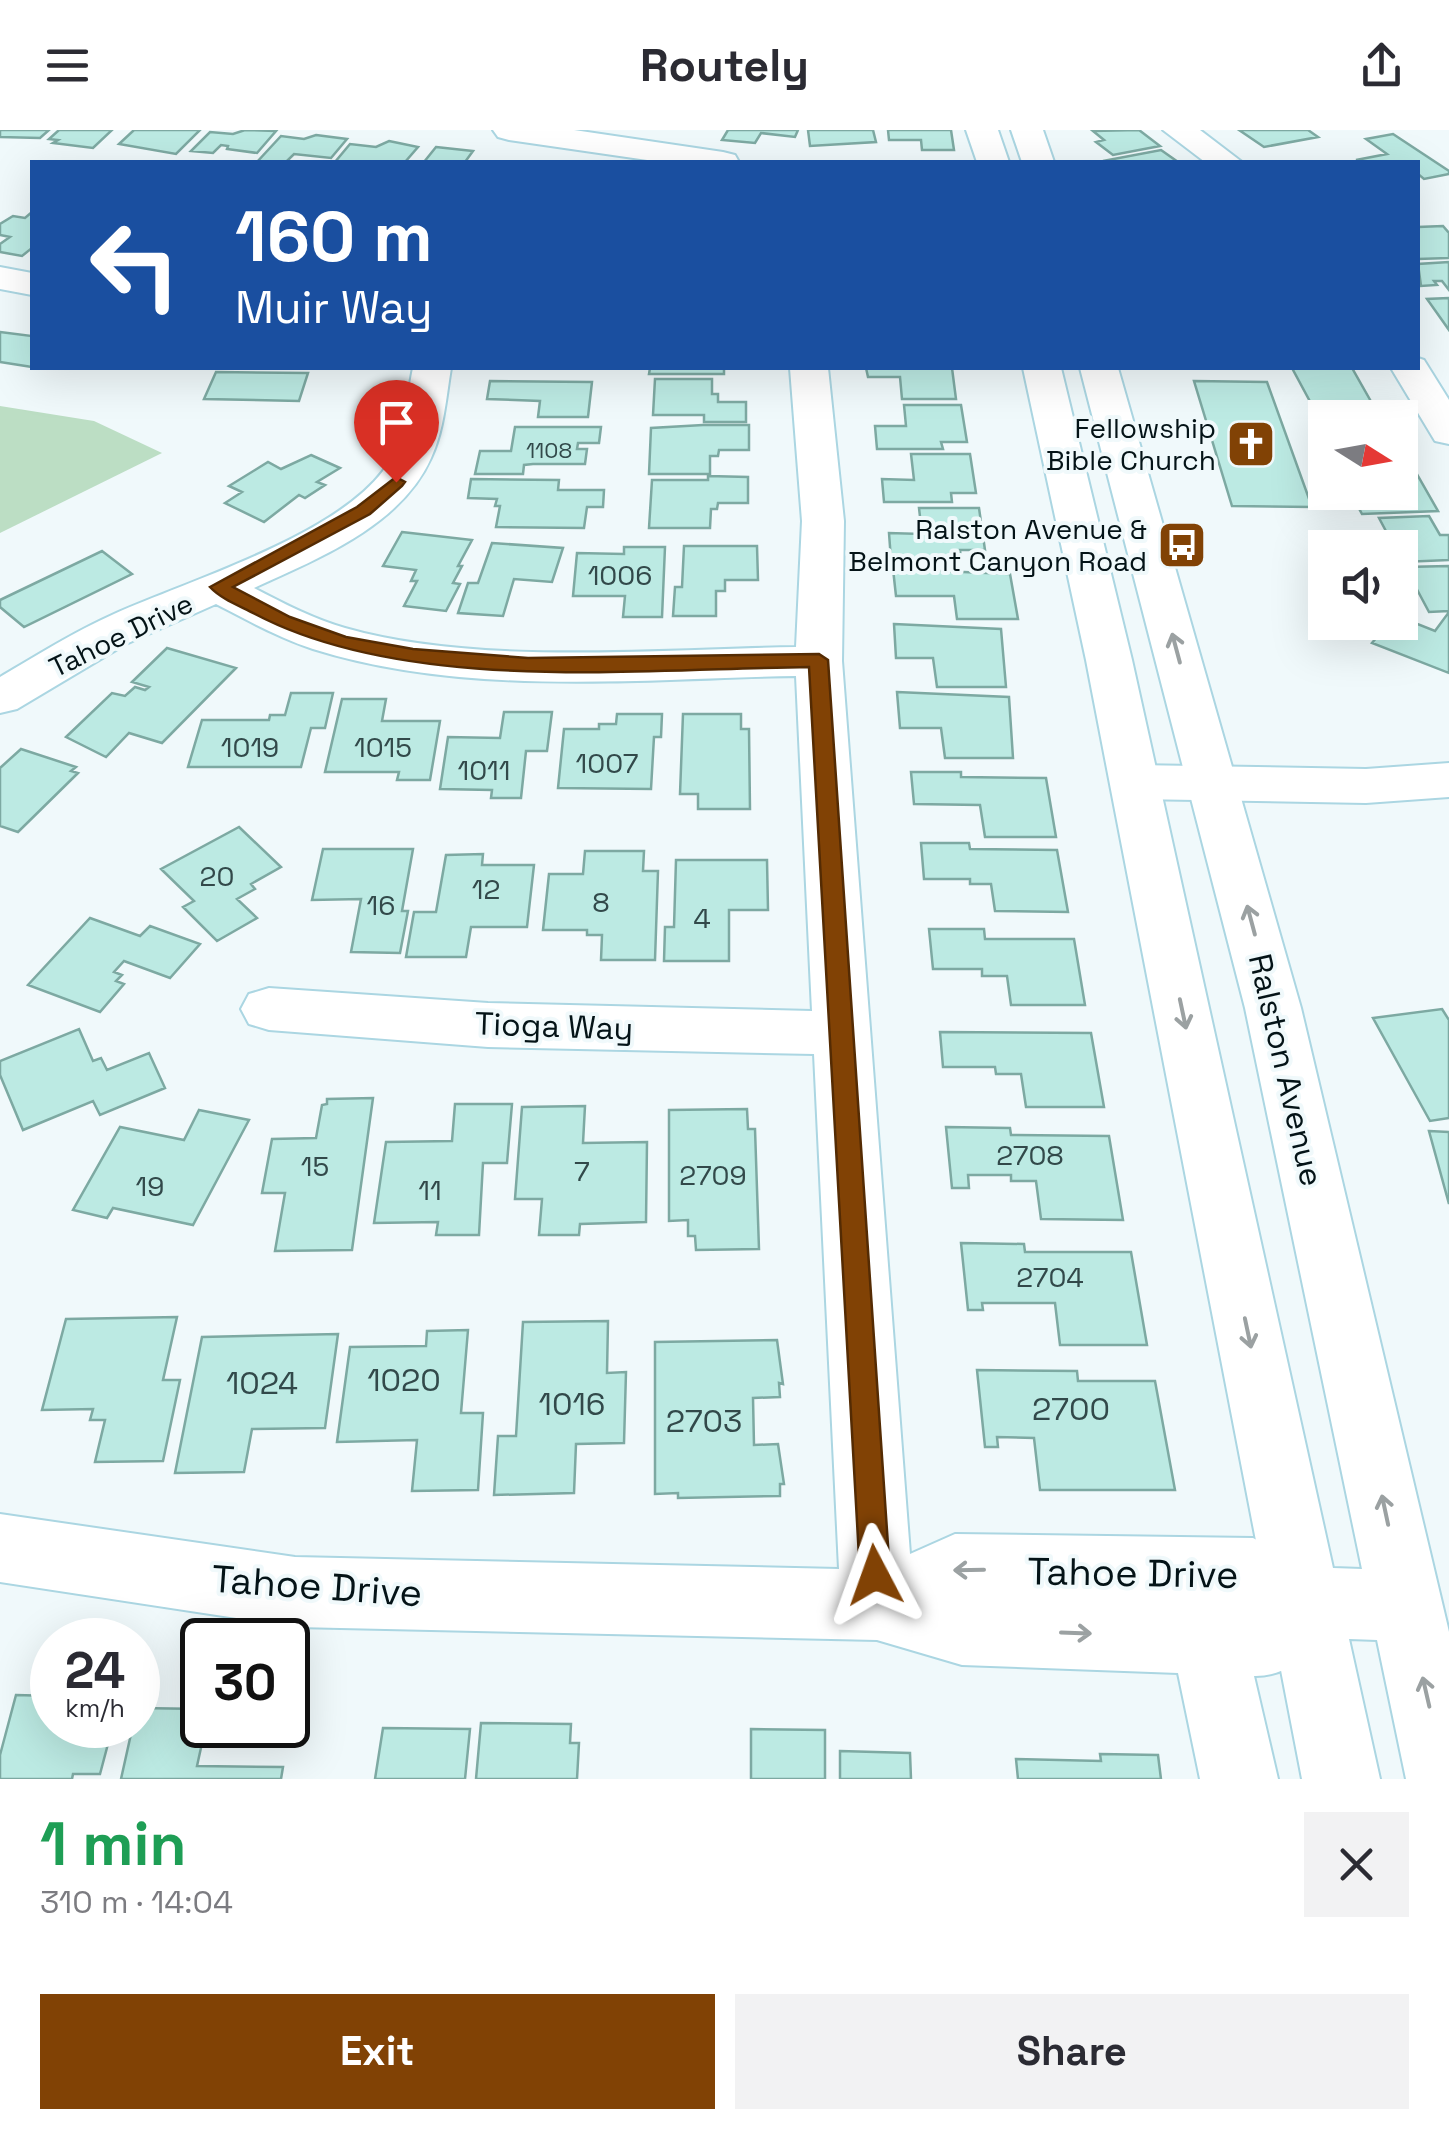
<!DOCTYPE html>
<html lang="en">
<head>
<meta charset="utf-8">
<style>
	body { margin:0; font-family:"Space Grotesk",sans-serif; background:#f2f2f3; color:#2b2b33; height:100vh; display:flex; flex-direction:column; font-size:38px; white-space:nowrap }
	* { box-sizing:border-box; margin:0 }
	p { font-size:32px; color:#7c7c81 }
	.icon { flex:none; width:55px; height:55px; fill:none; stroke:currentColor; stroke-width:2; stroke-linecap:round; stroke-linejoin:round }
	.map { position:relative; height:1649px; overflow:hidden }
	.side { display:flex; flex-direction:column; background:#fff; flex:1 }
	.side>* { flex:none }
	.banner { position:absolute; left:30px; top:30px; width:1390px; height:210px; border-radius:0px; box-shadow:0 10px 40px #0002; background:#1a4fa0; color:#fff; overflow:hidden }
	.needle { width:65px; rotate:101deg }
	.buttons { position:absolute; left:1308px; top:270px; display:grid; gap:20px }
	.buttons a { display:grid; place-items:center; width:110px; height:110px; border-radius:0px; background:#fff; box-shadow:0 10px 40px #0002; font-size:50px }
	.speed { position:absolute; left:30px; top:1488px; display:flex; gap:20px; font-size:50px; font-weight:700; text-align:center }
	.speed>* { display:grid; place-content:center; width:130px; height:130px; border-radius:50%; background:#fff; box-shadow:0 10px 40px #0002; line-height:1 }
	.speed small { font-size:25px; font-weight:400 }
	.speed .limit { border:5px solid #111; border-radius:15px; background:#fff; color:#111 }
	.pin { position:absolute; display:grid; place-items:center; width:85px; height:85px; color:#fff; margin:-102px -42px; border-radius:50% 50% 50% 0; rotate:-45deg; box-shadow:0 0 10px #0007 }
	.pin .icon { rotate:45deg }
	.me { position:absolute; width:110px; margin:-55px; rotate:356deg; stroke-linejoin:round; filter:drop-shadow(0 0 8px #0008) }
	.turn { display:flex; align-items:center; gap:35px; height:210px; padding:0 40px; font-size:45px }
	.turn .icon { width:130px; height:130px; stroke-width:2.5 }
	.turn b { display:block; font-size:70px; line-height:85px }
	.round { display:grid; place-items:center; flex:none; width:105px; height:105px; border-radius:0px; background:#f2f2f3 }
	.overview { display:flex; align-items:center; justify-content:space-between; height:170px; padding:0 40px }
	h1 { font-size:60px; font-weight:700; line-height:75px; color:#1e9e55 }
	.primary-button { display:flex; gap:20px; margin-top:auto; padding:20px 40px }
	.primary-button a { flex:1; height:115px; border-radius:0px; background:#814205; color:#fff; font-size:40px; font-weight:700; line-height:115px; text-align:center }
	.primary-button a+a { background:#f2f2f3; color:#2b2b33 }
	header { display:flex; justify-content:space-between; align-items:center; height:130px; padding:0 40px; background:#fff; font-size:45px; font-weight:700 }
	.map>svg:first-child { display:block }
</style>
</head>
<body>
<header><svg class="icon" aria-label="menu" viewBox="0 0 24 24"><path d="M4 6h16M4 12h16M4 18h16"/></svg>Routely<svg class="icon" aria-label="share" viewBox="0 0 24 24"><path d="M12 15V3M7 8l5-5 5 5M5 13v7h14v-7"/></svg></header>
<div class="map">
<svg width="1449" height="1649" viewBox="0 0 1449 1649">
	<rect width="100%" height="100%" fill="#f0f9fb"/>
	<path fill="#bcdec4" d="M0,276L94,291L162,323L0,403Z"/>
	<path fill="#bceae3" stroke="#7da9a2" stroke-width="2.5" d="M0,0H49L40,8L0,7Z
		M59,0H112L93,18L53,13L58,10L49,9Z
		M134,0H200L176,24L119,14Z
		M245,0L276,1L257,23L227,19L228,16L221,15L213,23L191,21L210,2L233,4Z
		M728,0H798L795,7L761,3L755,13L722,10Z
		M808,0H873L876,12L810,16Z
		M888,0H951L954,20H922L921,10H889Z
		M1139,0L1160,16L1113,25L1096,12L1104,10L1093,1Z
		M1239,0H1308L1318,7L1264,17Z
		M1393,4L1449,41V44L1424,49L1418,44V32L1356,30L1387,24L1366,9Z
		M316,5L347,9L331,28L294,24L286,32H257L281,6L304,9Z
		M389,11L418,17L405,32H335L350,14L376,17Z
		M436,17L473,21L465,32H424Z
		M1161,20L1178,32L1103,31Z
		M32,82V118L22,126L0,122V114L10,107L0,105V94L13,86L25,88Z
		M1443,96L1449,103V128L1418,129V97Z
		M1449,132V160L1442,151H1434L1437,155L1421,156L1418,134Z
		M1449,168V200L1427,169Z
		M0,202L32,206V237L0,232Z
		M650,238H724V244H649Z
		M866,238H952L956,269H902L900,247H868Z
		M1292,238H1352L1373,275L1313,277Z
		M216,242L308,243L299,271L204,269Z
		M655,249H712V264H718V272H746V292H704V285H653Z
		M490,251L592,252L588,287H538L540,271L487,269Z
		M1194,251L1267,252L1312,377L1232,376Z
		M904,275H961L967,312H941L943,319H877L875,296H906Z
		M1378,278L1384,288H1325V301L1314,281Z
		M703,295H749V320H719L718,326H710V344H649L651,298Z
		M515,297H601L599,313H578L577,319H587L585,334H533L524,335L523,344H475L480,321H511Z
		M911,324H970L976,363H951L952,372H884L882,349L914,350Z
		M311,325L340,338L317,352L325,355L305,368L299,365L264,392L225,373L242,362L229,356L268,332L281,339Z
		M1400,332H1410L1438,381L1362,384L1350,362H1400Z
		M708,346L748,347V373H718L717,379H711L710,398H649L652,350H708Z
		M471,349L559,350L558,360H604L603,377H587L584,398L496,397L500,376H495L497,369L468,368Z
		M919,378H979L985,420H960L961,430H891L889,403L922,404Z
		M1429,386L1440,405H1449V430L1402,432L1400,418H1395L1379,388Z
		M402,402L472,410L458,436H462L453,453L460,454L446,481L404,476L417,451H411L416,440L383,436Z
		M492,413L563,418L552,452L514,449L503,486L458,483L468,453H478Z
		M684,416H757L758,450H725V461H716V486H673L675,457H682Z
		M624,417H665L662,487H623L625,466H573L577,423L624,424Z
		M102,421L132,444L24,497L0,477V470Z
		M1449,436V481L1429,482L1405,437Z
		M893,439L1010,444L1018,489H957L954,466H896Z
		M1449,482V543L1372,513L1382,501L1397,507L1410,491L1435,501Z
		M894,494L1001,499L1006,557H937L933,528H896Z
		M167,518L236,538L162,613L129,603L106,627L66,607L112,563L125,566L135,557L145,560L149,557L132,552Z
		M897,562L1009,567L1013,628H945L941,598H900Z
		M291,563H333L325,598H311L301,637H188L202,590H269L270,585H285Z
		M342,569H386L382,591H440L430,650H397L399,642H325Z
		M504,582H552L547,621H526L521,668H491L492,660L440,659L448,607L500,608Z
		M617,584H662L661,607H654L651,659L558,658L564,599H599V594H616Z
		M683,584H741V599H749L750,679H698V664H680Z
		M21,619L76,637L71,641L78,643L18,702L0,696V638Z
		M911,642H961V647L1046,648L1056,707H985L980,675L914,674Z
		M239,697L281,737L251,754L255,759L237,769L257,788L217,811L183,777L194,771L161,739Z
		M921,713H969L970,719L1057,720L1068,782L995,781L991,754H970V749H924Z
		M323,719H413L402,781H408L400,823L351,822L361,769L312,770Z
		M585,721H644L643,741H658L655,830H601L602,805H587V800H543L549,744H583Z
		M483,724L482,735H534L527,797H471L466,827H406L414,782H436L446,725Z
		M676,730H767L768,780H729V831H664L665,797H674Z
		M90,788L140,806L150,796L200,814L170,848L124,831L114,842L122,845L116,851L124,854L100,882L28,855Z
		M929,799H984L985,809H1074L1085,875H1011L1007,846H982V839H933Z
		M1442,879L1449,890V988L1430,991L1373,888Z
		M79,899L93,931L101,928L107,940L149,923L165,958L100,985L93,971L23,1000L0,945V931Z
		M940,902L1091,903L1104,977H1026L1021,944H996L995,937H943Z
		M373,968L352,1120L275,1121L285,1063H262L272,1009L316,1008L322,975L327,974V969Z
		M455,974H512L507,1033H483L479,1105H436L438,1092L374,1093L386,1012L452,1011Z
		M585,976L583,1013L647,1012L646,1092L580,1094L579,1105H539L542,1069H515L522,977Z
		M747,979L748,999H755L759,1119L696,1120L695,1106H688V1090L669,1091V980Z
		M199,980L249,990L193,1095L113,1078L107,1088L73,1080L120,997L184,1010Z
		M946,997L1010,998L1011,1005L1109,1006L1123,1090L1041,1089L1036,1051H1011V1045H968L969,1058H952Z
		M1429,1001L1449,1002V1074Z
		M961,1113L1024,1114L1025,1122H1131L1147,1215H1060L1055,1173H982L983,1180H968Z
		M177,1187L163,1250H180L163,1331L95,1332L105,1290H90L93,1279L42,1280L66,1189Z
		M608,1191L607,1243L626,1242L624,1313L576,1314L574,1363L494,1365L498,1306H516L523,1192Z
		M468,1200L461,1283H483L478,1360L412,1361L417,1310L337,1312L350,1217L426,1216L427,1201Z
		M338,1204L325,1298L252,1299L244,1342L175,1343L202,1207Z
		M777,1210L783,1254L779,1253L780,1267L753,1268L754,1315L778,1314L784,1354H780V1366L678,1368V1363L655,1364V1212Z
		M977,1240L1077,1241L1078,1251H1155L1175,1360H1040L1034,1308L997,1307L998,1317H985Z
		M16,1565L52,1566V1595H113L100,1644H73L72,1649H0V1625Z
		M138,1578L202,1579V1595H206L197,1636L283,1637L281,1649H121L133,1595H138Z
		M481,1593L571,1594L570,1613H579L577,1649H476Z
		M383,1598L470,1599L465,1649H375Z
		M751,1599L825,1600V1649H751Z
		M840,1621L910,1623L911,1649H840Z
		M1100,1624L1158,1625L1161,1649H1018L1016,1629L1101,1631Z"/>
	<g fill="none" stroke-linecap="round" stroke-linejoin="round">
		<g stroke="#abd6e2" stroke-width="4">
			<path id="minor" d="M493,0H574L723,22L735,25L739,32H661L509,10L498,7Z
				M1163,0H1200L1242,32H1205Z
				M0,137L32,143V165L0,159Z
				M1418,228L1424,230L1449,270V314L1435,311L1391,238H1418Z
				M413,238H451C446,268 444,300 431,328C401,396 317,429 254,458C283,473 313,489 345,498C477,536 659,519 796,517L802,391L790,238H828L844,391L842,531L910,1424L955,1404L1253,1408L1330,1448L1341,1473C1325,1509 1297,1547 1254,1546L1278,1649H1200L1178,1543L962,1535L877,1510L295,1497L0,1452V1384L295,1427L839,1439L814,924L488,917L269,900L249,894L241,879L249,864L269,858L488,873L812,881L796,546C638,549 466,567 313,519C279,508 247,490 216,474L126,514L17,579L0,583V547C37,525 74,502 114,484C190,450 333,407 383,341C404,313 406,271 413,238Z
				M1449,633V667L1366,673L1135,669L1117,664L1110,652L1117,640L1135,635L1366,639Z"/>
		</g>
		<g stroke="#abd6e2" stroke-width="4">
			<path id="major" d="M966,0H998L1009,32H977Z
				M1011,0H1043L1054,32H1022Z
				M1023,238H1061L1132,530L1333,1438L1362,1439L1245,878L1080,238H1118L1301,878L1449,1502V1649H1406L1377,1510L1349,1509L1380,1649H1302L1086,530Z"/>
		</g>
		<use href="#minor" fill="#fff" fill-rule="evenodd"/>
		<use href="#major" fill="#fff" fill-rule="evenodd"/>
	</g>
	<defs><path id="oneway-shaft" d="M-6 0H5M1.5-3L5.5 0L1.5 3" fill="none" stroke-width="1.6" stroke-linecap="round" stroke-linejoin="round" transform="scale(2.5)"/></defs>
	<g stroke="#9ba1a2">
		<use href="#oneway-shaft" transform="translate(1176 518) rotate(-105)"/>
		<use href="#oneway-shaft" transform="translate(1251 790) rotate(-105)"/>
		<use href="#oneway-shaft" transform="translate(1183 884) rotate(78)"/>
		<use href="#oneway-shaft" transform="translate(1248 1203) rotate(78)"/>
		<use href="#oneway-shaft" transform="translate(1385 1380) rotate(-102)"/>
		<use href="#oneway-shaft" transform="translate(969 1440) rotate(179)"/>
		<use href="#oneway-shaft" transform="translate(1076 1503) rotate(2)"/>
		<use href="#oneway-shaft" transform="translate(1426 1562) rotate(-103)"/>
	</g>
	<path fill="#814205" stroke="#542b03" stroke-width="2.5" d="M396,347L405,352L402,356L370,384L233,457L290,487L346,507L413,519L528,528L819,524L828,530L890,1445L886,1455L875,1459L864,1455L860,1445L809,537C641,539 407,564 255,484C240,476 221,469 210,457L357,377Z"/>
	<defs>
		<g id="church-square" transform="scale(2.5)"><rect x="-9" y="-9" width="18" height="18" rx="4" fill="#814205" stroke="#f0f9fb"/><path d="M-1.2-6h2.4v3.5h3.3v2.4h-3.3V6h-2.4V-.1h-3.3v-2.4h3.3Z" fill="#fff"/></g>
		<g id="bus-square" transform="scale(2.5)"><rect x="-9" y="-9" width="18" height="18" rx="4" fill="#814205" stroke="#f0f9fb"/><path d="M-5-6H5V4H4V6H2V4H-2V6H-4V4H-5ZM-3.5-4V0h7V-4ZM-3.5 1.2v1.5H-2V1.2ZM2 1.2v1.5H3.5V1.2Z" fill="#fff"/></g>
	</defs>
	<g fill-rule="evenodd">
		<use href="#church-square" x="1251" y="314"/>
		<use href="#bus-square" x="1182" y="415"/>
	</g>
	<g text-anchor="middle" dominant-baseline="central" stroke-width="8" stroke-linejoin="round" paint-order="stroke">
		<g font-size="22" fill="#32494a">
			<text x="549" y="320">1108</text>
		</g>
		<g font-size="28" fill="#041317" stroke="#f0f9fb" text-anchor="end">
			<text x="1216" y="298">Fellowship<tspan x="1216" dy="32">Bible Church</tspan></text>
			<text x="1147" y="399">Ralston Avenue &amp;<tspan x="1147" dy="32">Belmont Canyon Road</tspan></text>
		</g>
		<g font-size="28" fill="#32494a">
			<text x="620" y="445">1006</text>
			<text x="250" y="617">1019</text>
			<text x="383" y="617">1015</text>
			<text x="607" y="633">1007</text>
			<text x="484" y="640">1011</text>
			<text x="217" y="746">20</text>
			<text x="486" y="759">12</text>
			<text x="601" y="772">8</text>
			<text x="381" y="775">16</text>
			<text x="702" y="788">4</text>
			<text x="1030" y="1025">2708</text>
			<text x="315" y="1036">15</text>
			<text x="582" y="1041">7</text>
			<text x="713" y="1045">2709</text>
			<text x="150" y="1056">19</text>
			<text x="430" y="1060">11</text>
			<text x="1050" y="1147">2704</text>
		</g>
		<g font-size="28" fill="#041317" stroke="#f0f9fb">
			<text transform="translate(121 505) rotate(-26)">Tahoe Drive</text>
		</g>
		<g font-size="32" fill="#041317" stroke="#f0f9fb">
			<text transform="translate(554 896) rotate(2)">Tioga Way</text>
			<text transform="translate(1286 940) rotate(77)">Ralston Avenue</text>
		</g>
		<g font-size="32" fill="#32494a">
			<text x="404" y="1250">1020</text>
			<text x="262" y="1253">1024</text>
			<text x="572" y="1274">1016</text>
			<text x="1071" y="1279">2700</text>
			<text x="704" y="1291">2703</text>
		</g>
		<g font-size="38" fill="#041317" stroke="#f0f9fb">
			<text transform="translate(1133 1443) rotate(1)">Tahoe Drive</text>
			<text transform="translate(317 1456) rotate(4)">Tahoe Drive</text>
		</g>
	</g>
</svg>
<div class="buttons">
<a><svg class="needle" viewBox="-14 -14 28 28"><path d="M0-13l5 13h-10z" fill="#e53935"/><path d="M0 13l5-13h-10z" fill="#7c7c81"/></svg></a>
<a><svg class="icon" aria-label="sound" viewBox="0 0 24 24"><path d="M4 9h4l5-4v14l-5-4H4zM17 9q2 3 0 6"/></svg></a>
</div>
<div class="speed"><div>24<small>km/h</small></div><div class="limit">30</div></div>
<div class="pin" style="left:396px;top:352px;background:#d93025"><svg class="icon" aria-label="arrive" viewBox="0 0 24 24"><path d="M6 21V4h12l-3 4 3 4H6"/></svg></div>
<svg class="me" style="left:875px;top:1445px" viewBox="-20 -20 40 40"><path d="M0-17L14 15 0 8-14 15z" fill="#814205" stroke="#fff" stroke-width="4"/></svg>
<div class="banner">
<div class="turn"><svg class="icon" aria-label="left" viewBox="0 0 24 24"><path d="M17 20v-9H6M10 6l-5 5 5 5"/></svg><div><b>160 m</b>Muir Way</div></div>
</div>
</div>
<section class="side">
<div class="overview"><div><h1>1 min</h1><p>310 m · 14:04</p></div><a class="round"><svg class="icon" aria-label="close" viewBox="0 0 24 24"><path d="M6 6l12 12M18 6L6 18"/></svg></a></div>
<div class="primary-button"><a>Exit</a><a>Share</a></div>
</section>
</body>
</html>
